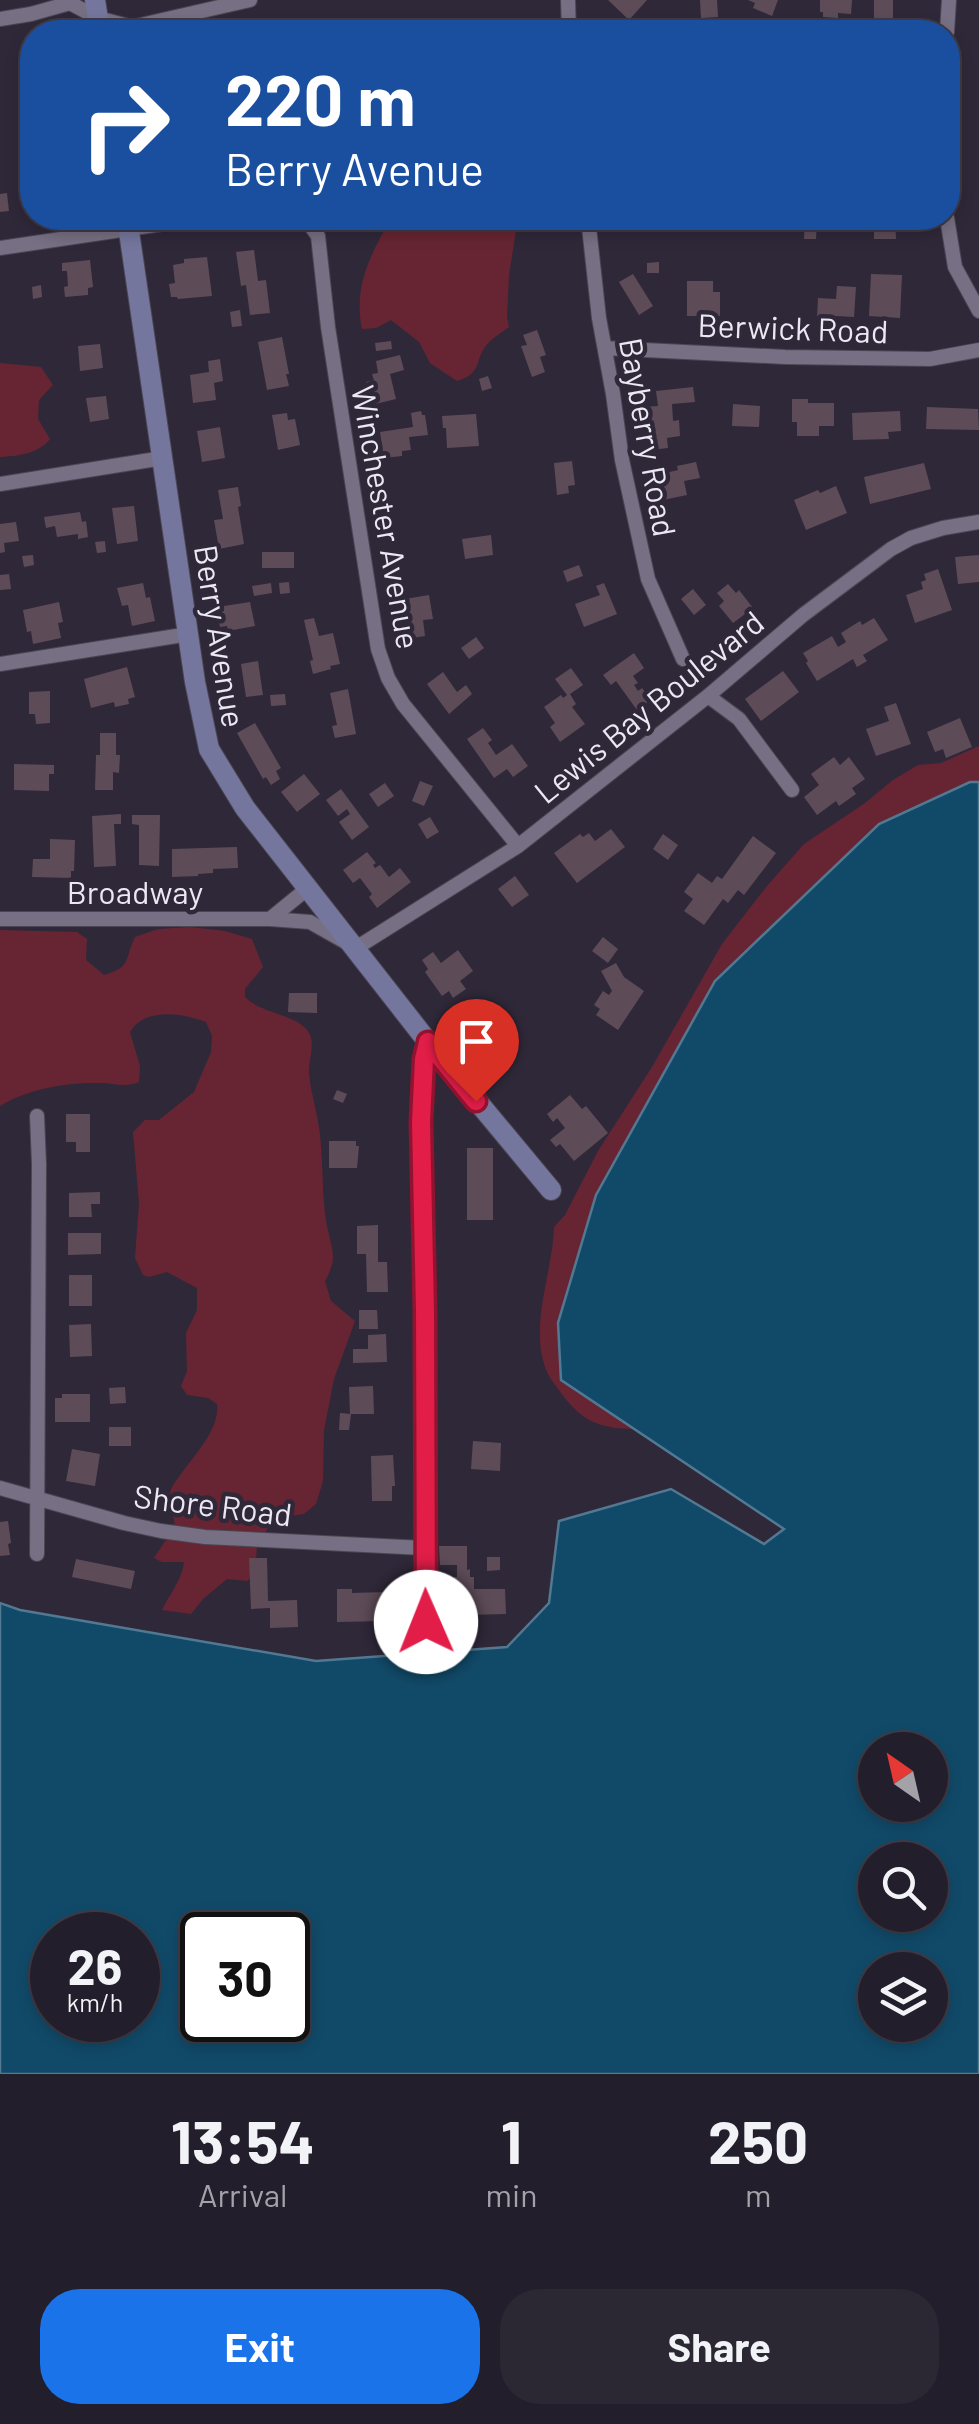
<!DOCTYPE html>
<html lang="en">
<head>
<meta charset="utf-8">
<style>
	body { margin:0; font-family:Barlow,sans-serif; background:#2b2733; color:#f1f3f6; height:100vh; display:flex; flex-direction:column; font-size:38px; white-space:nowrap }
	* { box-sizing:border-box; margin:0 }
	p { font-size:32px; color:#a3a2a9 }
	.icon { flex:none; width:55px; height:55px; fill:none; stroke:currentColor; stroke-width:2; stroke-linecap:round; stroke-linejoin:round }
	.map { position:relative; height:2074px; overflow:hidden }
	.drawer { display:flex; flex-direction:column; background:#231e2b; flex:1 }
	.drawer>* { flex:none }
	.top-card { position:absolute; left:20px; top:20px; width:940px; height:210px; border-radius:40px; box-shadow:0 5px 15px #0003,0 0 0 2px #403c47; background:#1a4fa0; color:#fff; overflow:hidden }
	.needle { width:65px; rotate:326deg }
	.controls { position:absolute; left:858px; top:1732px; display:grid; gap:20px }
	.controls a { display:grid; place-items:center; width:90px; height:90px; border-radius:50%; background:#231e2b; box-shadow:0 5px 15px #0003,0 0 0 2px #403c47; font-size:50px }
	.speed { position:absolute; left:30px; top:1912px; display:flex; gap:20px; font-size:50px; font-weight:700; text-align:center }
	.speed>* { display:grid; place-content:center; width:130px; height:130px; border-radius:50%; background:#231e2b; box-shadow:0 5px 15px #0003,0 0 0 2px #403c47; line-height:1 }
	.speed small { font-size:25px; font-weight:400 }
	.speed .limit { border:5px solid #111; border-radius:15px; background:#fff; color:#111 }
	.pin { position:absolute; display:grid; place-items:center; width:85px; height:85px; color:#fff; margin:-102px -42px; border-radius:50% 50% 50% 0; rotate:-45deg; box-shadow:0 0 10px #0007 }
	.pin .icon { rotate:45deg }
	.me { position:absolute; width:110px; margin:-55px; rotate:359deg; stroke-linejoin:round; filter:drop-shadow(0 0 8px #0008) }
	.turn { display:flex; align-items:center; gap:35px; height:210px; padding:0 40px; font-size:45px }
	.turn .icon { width:130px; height:130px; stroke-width:2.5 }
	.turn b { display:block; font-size:70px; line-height:85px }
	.eta { display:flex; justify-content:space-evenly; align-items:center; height:170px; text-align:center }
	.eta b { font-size:60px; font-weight:700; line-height:70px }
	.button { display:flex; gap:20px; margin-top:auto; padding:20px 40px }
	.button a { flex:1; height:115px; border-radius:40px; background:#1a73e8; color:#fff; font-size:40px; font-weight:700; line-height:115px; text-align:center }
	.button a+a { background:#2b2733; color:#f1f3f6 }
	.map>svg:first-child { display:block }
</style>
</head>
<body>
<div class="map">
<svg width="979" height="2074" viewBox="0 0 979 2074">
	<rect width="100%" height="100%" fill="#2f2839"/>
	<path fill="#672533" d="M391,218H518L509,275L507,317L509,327C502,332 494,337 488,343C473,360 484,373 457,381L430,363L419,342L391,320L376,328L362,329C353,286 371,254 391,218Z
		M0,363L41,367L53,385L39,400L38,419L50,439C38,454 18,456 0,457Z
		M979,746V830L642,1429C603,1429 585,1425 561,1393C557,1387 551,1380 548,1374C527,1329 553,1273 554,1227L565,1215L598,1151L652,1067L722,944L767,886L804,844L865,803L893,780L918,765L941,763Z
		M190,927L225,931L252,939L263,967L245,989V997C262,1015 301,1014 310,1035C315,1046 308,1062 309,1074C311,1094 318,1115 320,1135C323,1164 322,1192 326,1221C328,1234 333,1246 333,1259C332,1267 329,1274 325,1281L331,1301L355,1321L334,1379L324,1430L323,1481L316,1504L304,1514L283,1517L268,1528L257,1545L255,1574L247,1581L227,1579L203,1599L191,1614L162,1610C169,1595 183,1578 184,1562H162L154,1558L175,1526C174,1516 169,1504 170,1494C171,1486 177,1480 181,1474C195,1454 220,1429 217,1404L208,1398L187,1395L181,1386L187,1371L186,1333L197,1310V1288L167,1272L149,1277L143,1275L135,1258L139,1203L133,1132L145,1120H159L194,1092L211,1052L212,1036L206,1022C182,1013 145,1007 130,1032L140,1066L139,1082C125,1088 114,1083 100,1083C68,1082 27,1089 0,1106V930L77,932L87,939L86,960L104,975C132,967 124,960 135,937L158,929Z"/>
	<path fill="#114a69" stroke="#537992" stroke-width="2.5" fill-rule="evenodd" d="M970,782H979V2074H0V1603L20,1610L316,1661L507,1647L549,1603L559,1521L671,1489L764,1544L784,1529L561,1380L558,1323L596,1195L715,981L879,824ZM875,1750H930V1805H875ZM875,1860H930V1915H875ZM52,1935H138V2020H52ZM202,1935H288V2020H202ZM875,1970H930V2025H875Z"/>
	<path fill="#5d4c58" d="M608,0H647L629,20Z
		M700,0H717L718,17L701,18Z
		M748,0H778L772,16L753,8L755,3Z
		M820,0H852L851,14L838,13V18L823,17V12H820Z
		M874,0H893V24H874Z
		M32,64V76L23,77L22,66Z
		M7,193L9,211L0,212V194Z
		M688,218H715V226L688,225Z
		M805,218H835V221H817L816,239H804Z
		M874,218H895L896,239H874Z
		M254,250L258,281L266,280L270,313L250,315L246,285L241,286L236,252Z
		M207,257L212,296L178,299L177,297H171L169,284L175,283L173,265L184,263V259Z
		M90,260L93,287L88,288V295L65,297L64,287L68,286L67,271H62V263Z
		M659,262V273H647V263Z
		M633,274L653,306L639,315L619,282Z
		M871,274L902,275L900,318L869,316Z
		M687,281H713V292H720V316H687Z
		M41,285L42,297L33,299L32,287Z
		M837,286L856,287L854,317L836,316V319L817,318L818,298L836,299Z
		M240,310L242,326L232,327L230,312Z
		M537,330L546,355L540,357L545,372L532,377L521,346L527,345L523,335Z
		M282,337L289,374H286L289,386L267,390L258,342Z
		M391,341L392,349L376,351L375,343Z
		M100,344L103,368L80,371L78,346Z
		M400,355L404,370L390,374L396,399L371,405L366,382L374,380L372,374L378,373L376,361Z
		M220,359L223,381L214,383L216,400L193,403L190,375L209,372L208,361Z
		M488,376L492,388L482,391L479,379Z
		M693,387L695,402L672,404L673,421L679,420L680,436L667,438L668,448L650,450L645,407L658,406L656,391Z
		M106,396L109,419L90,422L86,398Z
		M792,399H808V403H834V426H819V436H797V422H792Z
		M733,404L760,406L759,427L732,426Z
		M927,407L978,409L979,430L926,429Z
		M421,411L422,415H425L428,435L409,437L411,450L402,451V456L384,458L380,432L413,427L411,413Z
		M900,411L901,431L888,432L889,439L853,440L852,413Z
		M287,413L288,420L295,419L300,445L278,450L272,415Z
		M476,414L479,446L447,448L446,428H443L442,416Z
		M220,427L225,458L202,462L197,431Z
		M572,461L575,485L568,486L569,493L557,495L554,463Z
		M696,462L700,478L684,481L687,495L663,500L657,475L678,470L677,466Z
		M924,463L931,489L870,504L864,477Z
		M836,486L847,513L806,530L794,500L818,490L820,493Z
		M238,487L241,506L238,507L244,544L219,549L214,520L223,519L218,490Z
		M134,506L138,541L117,544L112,508Z
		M80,512L82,522L86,521L88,537L78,539V534L57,537L55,526L46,528L44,517Z
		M16,522L19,541L4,543L5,552L0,553V524Z
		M491,535L493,555L465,559L462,539Z
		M105,541L106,552L97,553L95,542Z
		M262,552H294V568H262Z
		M33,555L34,565L24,567L22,556Z
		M979,555V582L958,584L955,557Z
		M579,565L583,576L567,582L563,571Z
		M938,569L952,610L915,623L906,595L923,589L921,582L926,580L924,574Z
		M9,574L11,589L0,590V575Z
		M289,582L290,593L280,594L279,583Z
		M143,583L146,598L150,597L155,621L132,626L128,605L122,606L117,588Z
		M271,583L272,593L254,596L252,586Z
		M604,583L617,614L584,627L575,604L600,595L596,586Z
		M728,584L736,593L739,590L753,608L733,623L719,606L724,601L717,593Z
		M693,589L706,605L694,615L681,599Z
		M429,595L433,619L423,620L425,636L405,639L399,600Z
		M59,602L63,622L58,623L61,638L33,644L31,631L27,632L23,610Z
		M250,602L255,626L228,631L227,626L220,627L217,612L224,611V606Z
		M314,618L319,636L333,633L340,664L330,666L331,669L313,674L310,661L313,660L304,620Z
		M874,618L888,640L863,655L867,661L857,667L853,659L817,681L806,663L808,661L803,653L832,636L838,647L846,642L841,633L860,621L862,625Z
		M476,637L484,648L469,659L461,648Z
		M634,653L644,668L633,676L638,683L634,685L638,691L642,688L651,700L637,710L616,681L611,685L603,675Z
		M258,661L263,695L246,697L241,664Z
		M127,667L135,697L128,699L129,704L115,707L114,702L91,708L84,679Z
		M571,668L583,685L570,694L576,704L572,707L585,724L560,742L550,727L555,723L544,707L561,695L563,698L567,695L555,679Z
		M783,671L799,692L761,721L745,699Z
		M443,672L457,692L466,685L472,694L449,714L427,684Z
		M348,689L356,734L335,738L332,726L337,725L330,693Z
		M50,691V723L36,724L35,714H29V692Z
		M285,694L286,705L271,706L270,695Z
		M896,703L911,744L876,756L866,729L889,721L884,707Z
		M960,718L972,747L946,758L943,749L935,752L927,732Z
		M255,723L281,768L276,771L280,779L271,785L266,777L263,779L237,733Z
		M483,728L492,740L488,743L496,755L512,744L528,766L513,777L507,769L494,778L467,739Z
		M100,733H116V755H120L119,773L113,772V790H95L96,755H100Z
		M834,757L840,765L849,757L865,779L852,788L856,794L839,806L836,801L817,815L804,797L819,785L811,774Z
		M14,764L54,765V774H49V791L14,790Z
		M304,774L320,794L297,812L281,792Z
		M420,781L433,786L424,806L412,801Z
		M385,783L394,796L378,807L369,794Z
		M341,789L369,827L352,840L339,822L350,814L347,809L338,816L326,800Z
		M121,814V824H114L116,866L94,867L92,816Z
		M132,815H160L159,866L139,865V825L132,824Z
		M430,817L439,832L427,839L418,824Z
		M611,829L625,847L577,883L554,853L580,834L583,837L589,833L595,841Z
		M663,834L678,845L668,860L653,849Z
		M753,836L776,853L744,895L738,890L728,903L723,899L704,925L684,911L693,899L684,892L698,873L712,883L717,876L722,879Z
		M50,839L75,840L74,871H71V878L32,877L33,859H50Z
		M237,847L238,868L213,869V873L198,874V876L172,877V849Z
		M367,852L376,863L373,865L375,868L380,865L389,877L400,868L411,882L377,908L369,897L372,894L360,878L353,883L343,870Z
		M515,876L529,895L512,907L498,889Z
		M603,937L618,949L608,963L592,951Z
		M458,950L473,971L460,981L466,989L453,998L449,991L442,996L425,972L428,969L422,960L433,952L441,963Z
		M616,963L624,977L644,991L618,1030L596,1015L600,1009L594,1005L603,991L609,995L612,991L601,971Z
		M289,993H317V1013L288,1012Z
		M337,1090L347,1094L343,1103L333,1099Z
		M570,1095L582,1109L586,1106L608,1133L574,1161L560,1144L556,1147L550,1140L565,1128L557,1118L553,1122L547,1114Z
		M66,1114H90V1152H76V1142H66Z
		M329,1141H356V1146H359L357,1168H329Z
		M467,1148H493V1220H467Z
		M100,1192V1204H91L92,1217H69V1193Z
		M378,1225V1262H387L388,1292H367L366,1254H357V1226Z
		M68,1233H101V1254L68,1255Z
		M69,1275H92V1306H69Z
		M359,1310H377L378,1329H359Z
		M91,1324L92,1356L70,1357L69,1325Z
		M386,1334L387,1362L353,1363V1349H368V1335Z
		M373,1386L374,1414H350L349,1387Z
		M125,1387L126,1403L110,1404L109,1388Z
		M62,1394H90V1422H55V1398H62Z
		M340,1413L351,1414L349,1430H339Z
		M109,1427H131V1446H109Z
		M473,1441L501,1443L500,1471L471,1469Z
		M72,1449L100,1454L95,1486L66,1481Z
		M393,1455L395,1486H392V1501H372L371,1456Z
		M8,1521L11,1543L8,1544L10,1555L0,1556V1522Z
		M439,1546H467V1570L470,1569V1577H474V1589H505L506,1614L468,1615V1608H459V1592L454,1593V1577H457V1565H440Z
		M487,1557H500V1570L487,1571Z
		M249,1558H267L268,1601L297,1600L298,1627L270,1628V1608L251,1609Z
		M76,1559L135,1571L131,1589L72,1577Z
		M337,1589H352V1593L386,1592V1621L337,1622Z"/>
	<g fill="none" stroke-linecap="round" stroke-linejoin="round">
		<g stroke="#4b4553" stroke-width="16">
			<path id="street" d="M568,0L569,32
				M0,19L31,14L70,3L98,18L132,27L250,0
				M947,32L949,0
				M305,218L318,236L328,327L378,649L388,678L403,704L518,846
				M588,218L599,318L613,394L622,460L648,579L683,659
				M947,218L955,267L979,311
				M0,248L202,218
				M605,348L785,357L930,359L979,350
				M0,484L163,458
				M0,664L189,634
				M708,696L739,719L792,790
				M0,919H270L308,888
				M270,919L310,922L356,948L518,846L708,696L803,615L891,549L911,538L943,528L979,522
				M0,1488L124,1523L161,1531L205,1537L424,1548
				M37,1554L39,1164L37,1116
				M426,1621L425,1311L421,1123L423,1059L428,1042"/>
		</g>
		<g stroke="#4b4553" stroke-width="22">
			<path id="secondary" d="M95,0L100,32
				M127,218L195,682L209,749L245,808L428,1042L551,1190"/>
		</g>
		<use href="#street" stroke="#776f83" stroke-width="14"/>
		<use href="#secondary" stroke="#75769d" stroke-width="20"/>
	</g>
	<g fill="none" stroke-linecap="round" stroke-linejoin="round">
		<g stroke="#92132f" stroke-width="25">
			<path id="route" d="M426,1622L425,1311L421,1122L424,1059L428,1042L476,1101"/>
		</g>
		<use href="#route" stroke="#e11d48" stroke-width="18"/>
	</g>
	<g text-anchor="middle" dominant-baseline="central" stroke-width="9" stroke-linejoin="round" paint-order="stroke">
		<g font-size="32" fill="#ece8f3" stroke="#2f2839">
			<text transform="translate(793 327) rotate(2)">Berwick Road</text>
			<text transform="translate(649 437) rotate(80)">Bayberry Road</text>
			<text transform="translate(387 517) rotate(80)">Winchester Avenue</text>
			<text transform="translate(221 636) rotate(81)">Berry Avenue</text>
			<text transform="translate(648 706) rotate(-39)">Lewis Bay Boulevard</text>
			<text x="135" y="891">Broadway</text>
			<text transform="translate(213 1504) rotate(7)">Shore Road</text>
		</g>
	</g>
</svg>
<div class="controls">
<a><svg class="needle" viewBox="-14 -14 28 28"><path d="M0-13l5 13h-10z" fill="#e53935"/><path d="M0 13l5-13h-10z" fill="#a3a2a9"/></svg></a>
<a><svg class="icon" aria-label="search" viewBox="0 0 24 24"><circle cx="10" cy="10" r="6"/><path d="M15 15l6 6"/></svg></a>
<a><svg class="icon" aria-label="layers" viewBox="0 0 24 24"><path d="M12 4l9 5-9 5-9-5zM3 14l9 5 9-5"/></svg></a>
</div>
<div class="speed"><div>26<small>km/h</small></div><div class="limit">30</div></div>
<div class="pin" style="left:476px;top:1101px;background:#d93025"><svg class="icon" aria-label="arrive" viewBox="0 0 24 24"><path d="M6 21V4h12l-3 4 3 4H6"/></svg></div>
<svg class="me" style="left:426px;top:1622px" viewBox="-20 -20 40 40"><circle r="19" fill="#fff"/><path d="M0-13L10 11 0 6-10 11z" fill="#e11d48"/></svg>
<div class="top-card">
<div class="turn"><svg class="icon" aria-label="right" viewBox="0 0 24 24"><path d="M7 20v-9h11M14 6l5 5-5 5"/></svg><div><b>220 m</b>Berry Avenue</div></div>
</div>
</div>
<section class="drawer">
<div class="eta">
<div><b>13:54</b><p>Arrival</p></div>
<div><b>1</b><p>min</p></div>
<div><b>250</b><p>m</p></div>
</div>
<div class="button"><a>Exit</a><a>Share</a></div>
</section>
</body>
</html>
